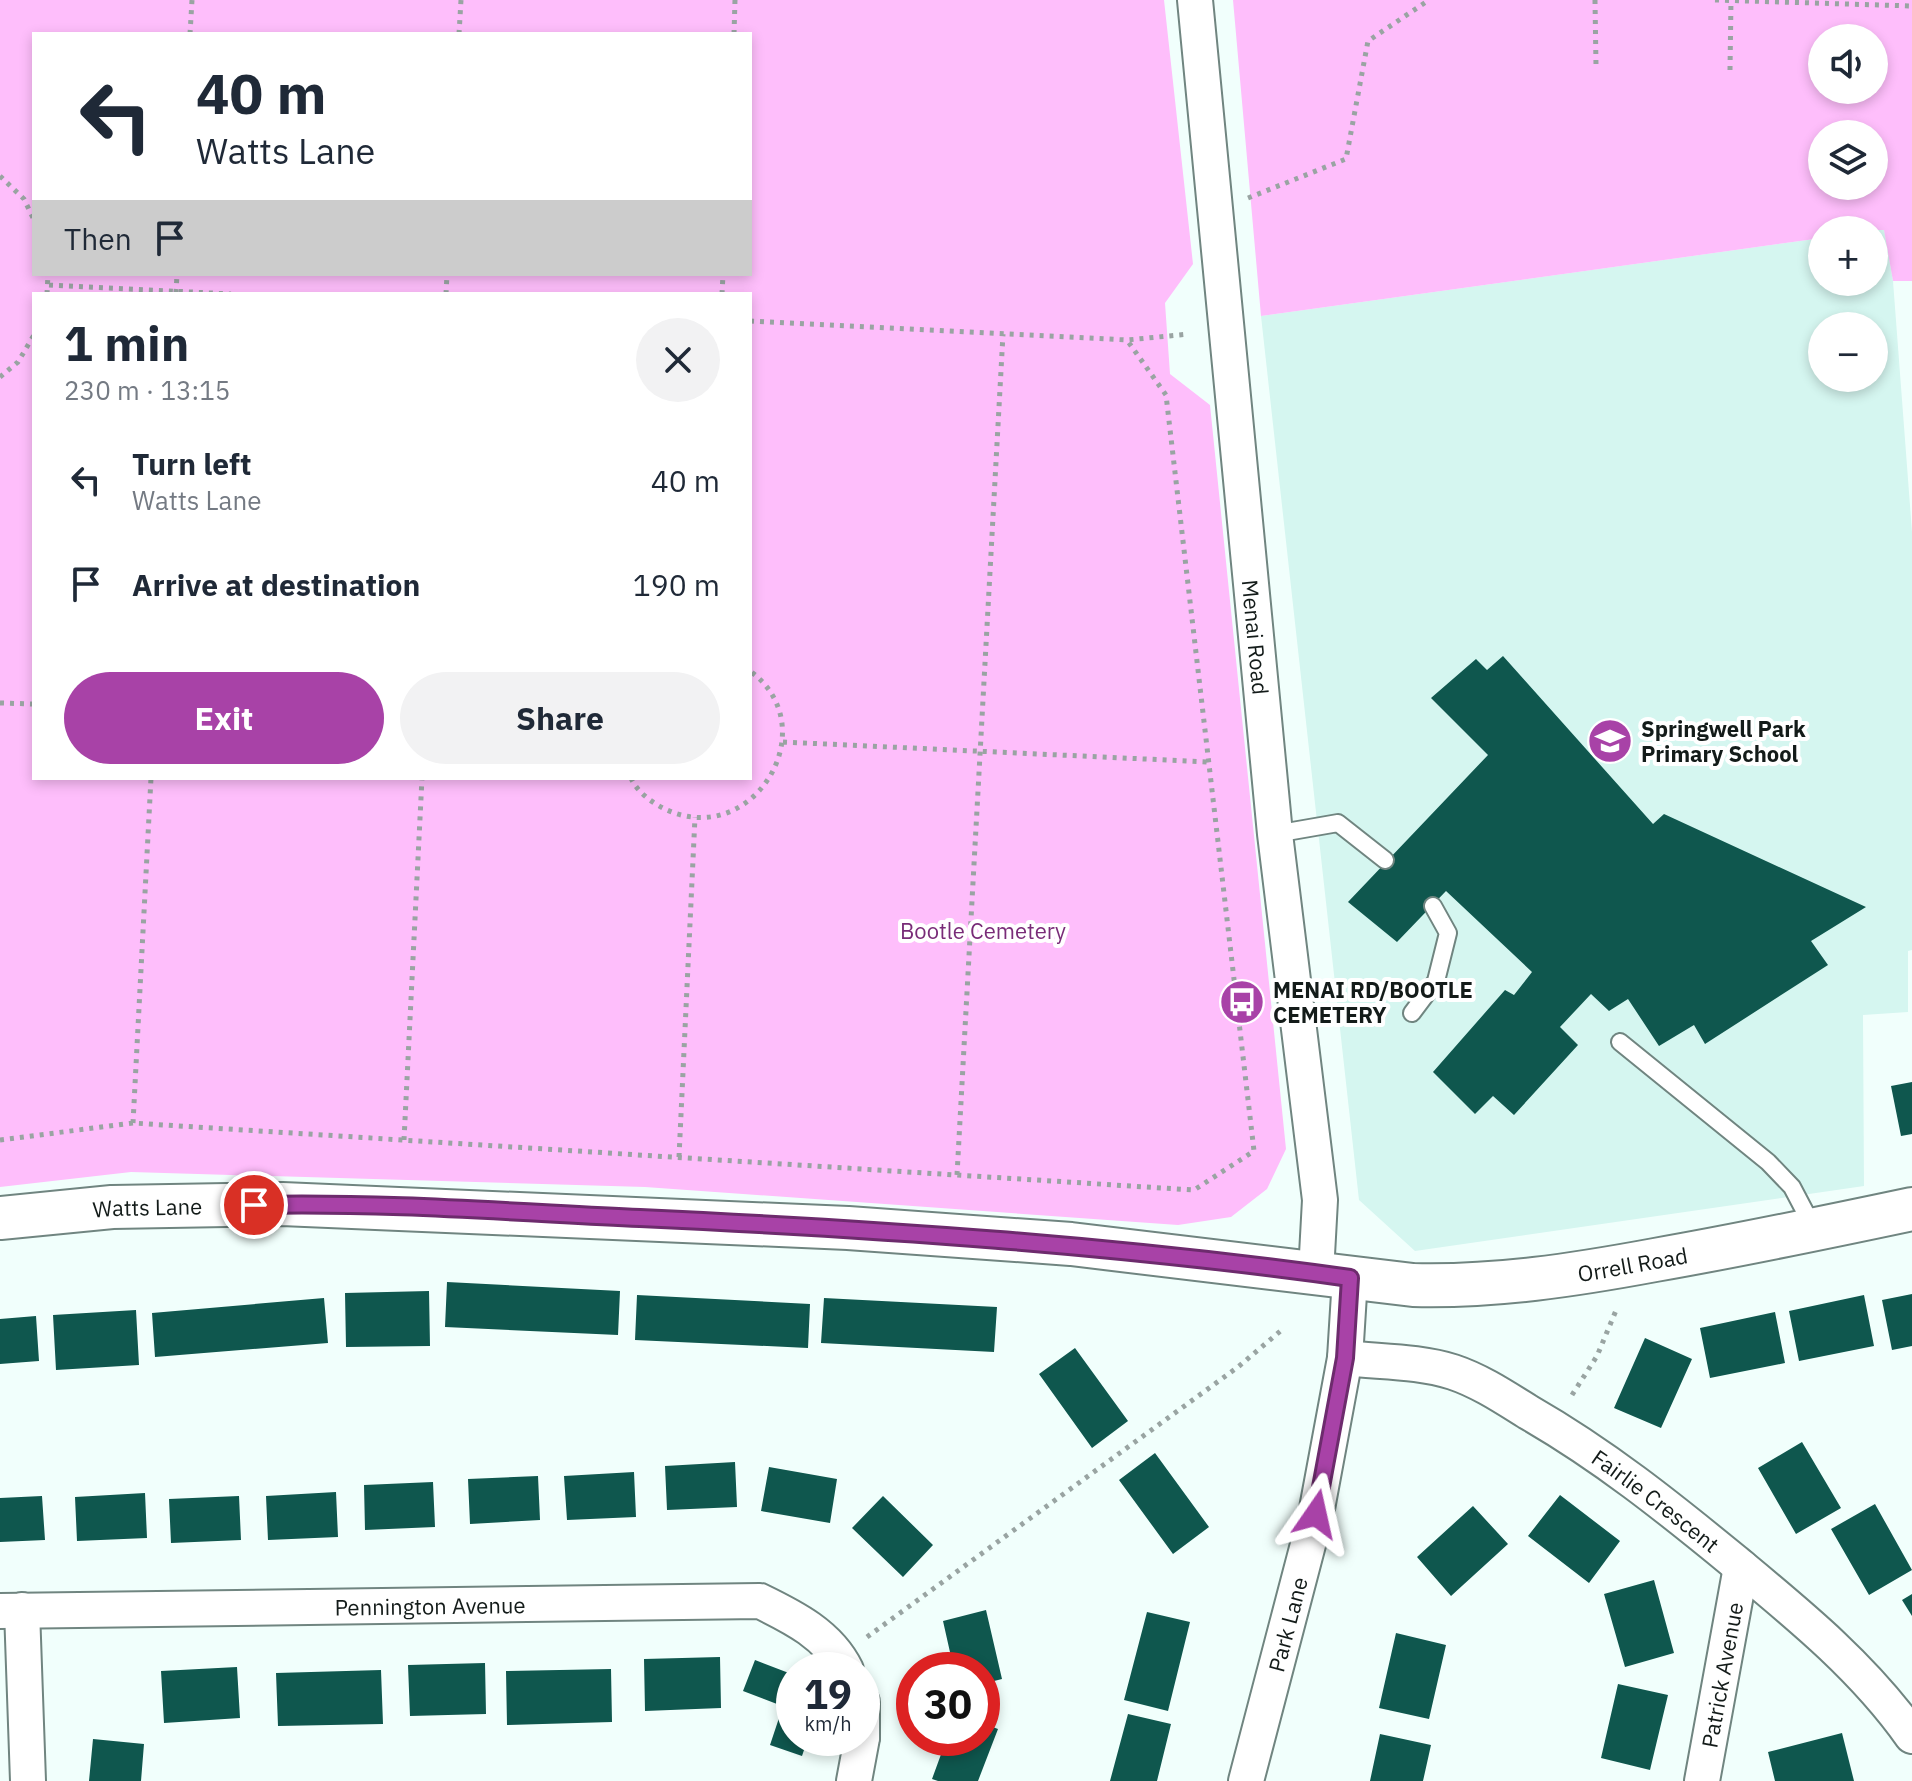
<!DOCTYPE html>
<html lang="en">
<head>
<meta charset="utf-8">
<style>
	body { margin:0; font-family:"IBM Plex Sans",sans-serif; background:#f2f2f3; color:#1f2937; height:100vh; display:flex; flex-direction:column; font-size:30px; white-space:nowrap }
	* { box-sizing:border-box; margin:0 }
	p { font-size:26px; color:#747a83 }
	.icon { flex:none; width:44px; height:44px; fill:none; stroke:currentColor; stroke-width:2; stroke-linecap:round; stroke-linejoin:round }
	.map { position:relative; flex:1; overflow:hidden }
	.details { position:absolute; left:32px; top:292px; width:720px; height:488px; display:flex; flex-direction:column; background:#fff; border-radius:0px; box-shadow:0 4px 12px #0003 }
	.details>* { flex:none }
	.hud { position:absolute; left:32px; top:32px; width:720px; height:244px; border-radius:0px; box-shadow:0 4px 12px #0003; background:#fff; color:#1f2937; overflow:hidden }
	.fabs { position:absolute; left:1808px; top:24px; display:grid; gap:16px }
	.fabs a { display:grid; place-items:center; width:80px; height:80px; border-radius:50%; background:#fff; box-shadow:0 4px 12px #0003; font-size:40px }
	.speed { position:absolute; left:776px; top:1652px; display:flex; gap:16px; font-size:40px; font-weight:700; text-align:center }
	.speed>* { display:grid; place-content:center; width:104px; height:104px; border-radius:50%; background:#fff; box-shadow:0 4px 12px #0003; line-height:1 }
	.speed small { font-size:20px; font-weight:400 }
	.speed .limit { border:12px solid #d22; background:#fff; color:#111 }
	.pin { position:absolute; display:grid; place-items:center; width:68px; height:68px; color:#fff; margin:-34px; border:4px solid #fff; border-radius:50%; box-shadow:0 2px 8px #0007 }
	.me { position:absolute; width:88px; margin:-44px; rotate:11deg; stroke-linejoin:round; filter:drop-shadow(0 0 6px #0008) }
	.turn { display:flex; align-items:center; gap:28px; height:168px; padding:0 32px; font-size:36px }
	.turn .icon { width:104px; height:104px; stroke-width:2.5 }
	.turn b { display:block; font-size:56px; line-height:68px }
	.then { display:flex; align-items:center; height:76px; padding:0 32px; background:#0003; gap:16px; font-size:30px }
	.round { display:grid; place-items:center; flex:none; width:84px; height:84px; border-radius:42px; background:#f2f2f3 }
	.summary { display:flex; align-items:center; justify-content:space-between; height:136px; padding:0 32px }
	h1 { font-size:48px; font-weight:700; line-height:60px }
	.button { display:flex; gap:16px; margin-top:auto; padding:16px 32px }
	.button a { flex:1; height:92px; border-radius:48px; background:#a842a7; color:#fff; font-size:32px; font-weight:700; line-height:92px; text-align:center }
	.button a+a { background:#f2f2f3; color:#1f2937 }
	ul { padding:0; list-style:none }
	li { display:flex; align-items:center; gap:24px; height:104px; padding:0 32px }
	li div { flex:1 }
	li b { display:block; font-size:30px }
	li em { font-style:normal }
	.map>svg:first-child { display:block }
</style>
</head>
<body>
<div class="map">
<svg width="1912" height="1781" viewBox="0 0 1912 1781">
	<rect width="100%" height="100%" fill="#f1fffc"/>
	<path fill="#d5f6f0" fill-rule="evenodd" d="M1884,229L1893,281L1912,532V950L1908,951V1012L1863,1015L1864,1186L1415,1251L1359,1200L1261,316L1822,238V282H1874V231ZM1822,326H1874V378H1822Z"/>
	<path fill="#febefb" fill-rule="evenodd" d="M0,0H1164L1193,264L1165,303L1170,374L1210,405L1286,1149L1267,1189L1231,1217L1178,1225L645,1187L131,1172L0,1187ZM34,34H750V274H34ZM34,294H750V778H34Z
		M1233,0H1912V281H1893L1884,230H1822V238L1261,316ZM1822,38H1874V90H1822ZM1822,134H1874V186H1822Z"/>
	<path fill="#0f574e" d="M1503,656L1653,824L1664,814L1866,907L1811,941L1828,965L1705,1044L1694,1025L1659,1046L1628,999L1609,1011L1591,994L1560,1027L1578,1045L1514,1115L1493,1096L1475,1114L1433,1072L1505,990L1514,995L1532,972L1446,891L1397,942L1348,902L1488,755L1431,698L1476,659L1487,670Z
		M1912,1082V1134L1901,1136L1891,1086Z
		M447,1282L620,1291L618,1335L445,1327Z
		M429,1291L430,1346L346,1347L345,1293Z
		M1912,1294V1346L1892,1350L1882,1300Z
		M637,1295L810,1304L808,1348L635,1340Z
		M1864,1295L1874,1346L1799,1361L1789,1311Z
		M324,1298L328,1343L155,1357L152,1313Z
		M824,1298L997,1307L994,1352L821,1343Z
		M136,1310L139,1365L56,1370L53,1315Z
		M1775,1312L1785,1363L1710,1378L1700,1328Z
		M36,1316L39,1361L0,1364V1319Z
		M1645,1338L1692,1359L1661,1428L1614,1408Z
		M1075,1348L1128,1421L1092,1448L1039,1374Z
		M1802,1442L1841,1508L1796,1534L1758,1468Z
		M1155,1453L1209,1527L1173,1554L1119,1480Z
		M735,1462L737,1507L667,1510L665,1466Z
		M769,1467L837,1479L830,1523L761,1511Z
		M634,1472L636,1517L567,1520L564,1476Z
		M538,1476L540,1520L470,1524L468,1479Z
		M433,1482L435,1527L365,1530L364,1485Z
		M336,1492L338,1537L268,1540L266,1496Z
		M145,1493L147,1538L77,1541L75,1497Z
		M1560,1495L1620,1541L1589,1583L1528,1536Z
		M42,1496L45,1540L0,1542V1498Z
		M239,1496L241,1540L171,1543L169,1499Z
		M883,1496L933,1545L903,1577L852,1528Z
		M1875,1504L1912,1570L1869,1595L1831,1529Z
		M1473,1506L1508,1544L1451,1596L1417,1557Z
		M1654,1580L1674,1653L1625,1667L1604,1594Z
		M1912,1594V1616L1902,1600Z
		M986,1610L1002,1679L982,1684V1670H954L943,1621Z
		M1147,1612L1190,1622L1168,1711L1124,1700Z
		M1396,1633L1446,1645L1429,1719L1379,1708Z
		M720,1657L721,1708L645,1711L644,1659Z
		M755,1660L794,1675V1738H808L802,1756L770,1745L780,1715L777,1704L743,1691Z
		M485,1663L486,1714L410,1716L408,1665Z
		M237,1667L240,1718L164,1723L161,1671Z
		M611,1669L612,1722L507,1725L506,1671Z
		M381,1670L383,1724L278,1726L276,1673Z
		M1618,1684L1668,1695L1650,1770L1601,1758Z
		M1128,1714L1171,1724L1157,1781H1110Z
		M982,1723L998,1729L978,1781H938L932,1779L947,1738H982Z
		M1842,1733L1854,1781H1775L1768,1752Z
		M1380,1734L1431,1745L1423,1781H1370Z
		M93,1739L144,1744L141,1781H89Z"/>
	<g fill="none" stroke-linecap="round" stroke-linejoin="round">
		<g stroke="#708580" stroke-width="20">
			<path id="service" d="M1275,834L1338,823L1385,860
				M1412,1013L1436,981L1448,933L1433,906
				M1620,1042L1768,1162L1792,1187L1813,1227"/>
		</g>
		<g stroke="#708580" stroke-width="38">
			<g id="minor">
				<path id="s1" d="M1195,0L1275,834L1320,1200L1316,1273"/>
				<path id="s2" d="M1345,1358C1380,1362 1419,1361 1453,1372C1480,1381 1504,1397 1528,1412C1603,1455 1668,1507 1735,1562C1799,1615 1864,1668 1912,1736"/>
				<path d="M22,1610L28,1781"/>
				<path id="s3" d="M0,1611L760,1601C793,1617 829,1635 846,1670"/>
				<path d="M862,1702V1737"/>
				<path d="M854,1781L862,1738"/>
				<path id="s4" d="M1246,1781L1316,1514L1345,1358L1350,1278"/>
				<path id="s5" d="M1702,1781L1741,1567"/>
			</g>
		</g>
		<g stroke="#708580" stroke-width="46">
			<g id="tertiary">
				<path id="s6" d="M0,1218L112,1207L282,1204L848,1228L1071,1244L1413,1285C1496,1287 1574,1275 1655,1260C1741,1245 1827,1227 1912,1209"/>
			</g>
		</g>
		<path stroke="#99a4a2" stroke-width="5" stroke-dasharray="4 6" stroke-linecap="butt" d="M1595,0L1596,66
			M1715,0L1912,6
			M190,34L192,0
			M459,34L461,0
			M734,34L735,0
			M1730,70L1731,0
			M0,176L24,199L34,220
			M1248,198L1346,159L1368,41L1429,0
			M49,285L231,294
			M176,293L177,274
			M47,294L48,274
			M446,294L447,274
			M722,294L723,274
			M750,321L1127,340L1189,334
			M0,377L18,362L34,335
			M0,703L34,704
			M783,742L1209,762
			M631,778C637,792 652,803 667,810C754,849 827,727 750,671
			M133,1123L151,778
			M0,1140L133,1123L1194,1190L1254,1151L1166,395L1127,340
			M404,1140L422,778
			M679,1157L695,817
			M957,1175L1003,334
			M1572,1395L1597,1356L1617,1308
			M867,1637L1238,1367L1284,1328"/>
		<use href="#service" stroke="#fff" stroke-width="16"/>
		<use href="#minor" stroke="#fff" stroke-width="34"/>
		<use href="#tertiary" stroke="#fff" stroke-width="42"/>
	</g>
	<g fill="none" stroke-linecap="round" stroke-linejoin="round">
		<g stroke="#6d2b6d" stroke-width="20">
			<path id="route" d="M254,1205C382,1202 512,1212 640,1218C878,1229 1115,1245 1350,1278L1345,1358L1316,1514"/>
		</g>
		<use href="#route" stroke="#a842a7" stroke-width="14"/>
	</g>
	<defs>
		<g id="school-disc" transform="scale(2.3)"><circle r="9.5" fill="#a842a7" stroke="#fff"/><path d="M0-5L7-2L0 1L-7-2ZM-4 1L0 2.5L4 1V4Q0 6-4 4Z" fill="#fff"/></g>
		<g id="bus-disc" transform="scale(2.3)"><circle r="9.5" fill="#a842a7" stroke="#fff"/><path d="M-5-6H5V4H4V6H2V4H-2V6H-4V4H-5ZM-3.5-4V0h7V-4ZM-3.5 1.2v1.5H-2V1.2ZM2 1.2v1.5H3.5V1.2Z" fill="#fff"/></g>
	</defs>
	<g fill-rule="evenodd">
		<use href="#school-disc" x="1610" y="741"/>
		<use href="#bus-disc" x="1242" y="1002"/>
	</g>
	<g text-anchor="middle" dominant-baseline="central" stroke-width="8" stroke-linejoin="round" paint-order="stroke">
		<g font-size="22" fill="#131b19" stroke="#fff">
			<text stroke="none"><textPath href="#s1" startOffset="640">Menai Road</textPath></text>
			<text stroke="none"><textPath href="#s6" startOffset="148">Watts Lane</textPath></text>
			<text stroke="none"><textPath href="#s6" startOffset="1638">Orrell Road</textPath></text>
			<text stroke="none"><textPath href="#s2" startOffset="350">Fairlie Crescent</textPath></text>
			<text stroke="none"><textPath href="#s3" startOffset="430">Pennington Avenue</textPath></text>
			<text stroke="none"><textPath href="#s4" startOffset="162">Park Lane</textPath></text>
			<text stroke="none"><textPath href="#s5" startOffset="108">Patrick Avenue</textPath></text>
		</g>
		<g font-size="22" font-weight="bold" fill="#131b19" stroke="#fff" text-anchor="start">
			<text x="1641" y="728">Springwell Park<tspan x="1641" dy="25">Primary School</tspan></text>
			<text x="1273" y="989">MENAI RD/BOOTLE<tspan x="1273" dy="25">CEMETERY</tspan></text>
		</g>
		<g font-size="22" fill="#792c78" stroke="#fff">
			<text x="983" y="930">Bootle Cemetery</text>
		</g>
	</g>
</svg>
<div class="fabs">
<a><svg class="icon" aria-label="sound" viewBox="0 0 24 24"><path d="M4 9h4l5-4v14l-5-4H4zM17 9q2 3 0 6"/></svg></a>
<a><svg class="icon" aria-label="layers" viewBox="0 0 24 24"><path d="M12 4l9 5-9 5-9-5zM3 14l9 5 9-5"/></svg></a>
<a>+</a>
<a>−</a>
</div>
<div class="speed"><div>19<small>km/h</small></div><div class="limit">30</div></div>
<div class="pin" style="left:254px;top:1205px;background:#d93025"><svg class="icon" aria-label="arrive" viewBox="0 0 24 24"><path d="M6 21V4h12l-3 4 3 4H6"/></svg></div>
<svg class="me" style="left:1316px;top:1514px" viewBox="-20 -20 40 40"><path d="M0-17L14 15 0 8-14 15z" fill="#a842a7" stroke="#fff" stroke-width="4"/></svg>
<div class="hud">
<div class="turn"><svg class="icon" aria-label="left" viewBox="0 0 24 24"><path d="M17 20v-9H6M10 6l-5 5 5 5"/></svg><div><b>40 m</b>Watts Lane</div></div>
<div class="then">Then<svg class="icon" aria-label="arrive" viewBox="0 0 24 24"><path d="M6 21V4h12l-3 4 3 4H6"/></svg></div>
</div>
<section class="details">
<div class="summary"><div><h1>1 min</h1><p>230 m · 13:15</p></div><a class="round"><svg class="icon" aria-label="close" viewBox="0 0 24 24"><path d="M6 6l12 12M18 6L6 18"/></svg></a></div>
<ul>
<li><svg class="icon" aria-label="left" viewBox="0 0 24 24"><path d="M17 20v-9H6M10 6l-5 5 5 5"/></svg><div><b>Turn left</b><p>Watts Lane</p></div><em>40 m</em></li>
<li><svg class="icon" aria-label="arrive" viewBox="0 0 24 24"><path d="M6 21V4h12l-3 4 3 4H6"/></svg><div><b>Arrive at destination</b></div><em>190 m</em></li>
</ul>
<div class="button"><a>Exit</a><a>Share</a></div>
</section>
</div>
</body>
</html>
